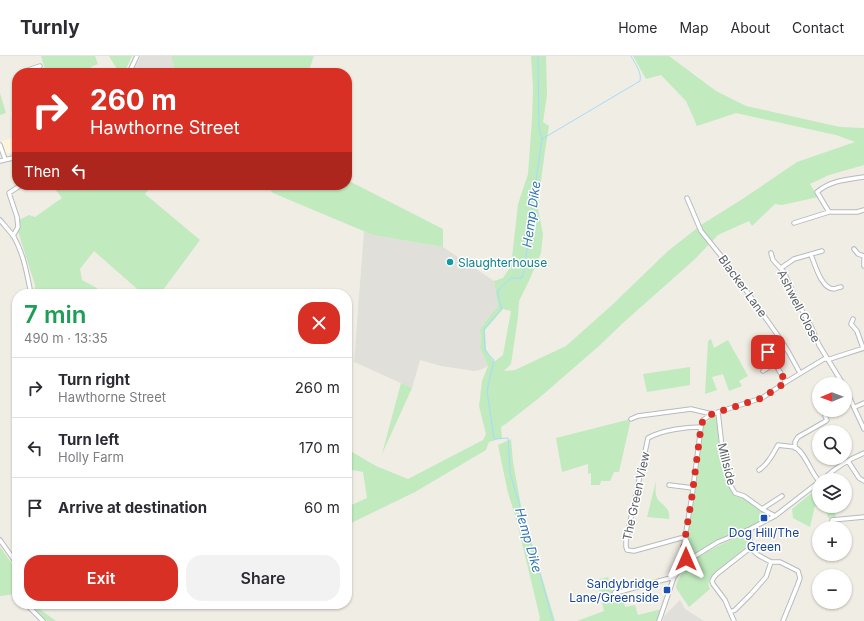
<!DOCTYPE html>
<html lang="en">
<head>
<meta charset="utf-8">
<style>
	body { margin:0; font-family:Inter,sans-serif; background:#f2f2f3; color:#2b2b33; height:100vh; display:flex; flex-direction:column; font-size:15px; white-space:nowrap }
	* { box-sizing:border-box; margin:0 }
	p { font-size:13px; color:#7c7c81 }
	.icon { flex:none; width:22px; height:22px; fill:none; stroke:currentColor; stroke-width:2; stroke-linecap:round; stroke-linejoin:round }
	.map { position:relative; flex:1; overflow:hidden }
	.side { position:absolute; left:12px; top:233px; width:340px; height:320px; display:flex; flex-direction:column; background:#fff; border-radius:16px; box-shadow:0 1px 3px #0004 }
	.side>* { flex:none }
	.guide { position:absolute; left:12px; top:12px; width:340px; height:122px; border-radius:16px; box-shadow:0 1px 3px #0004; background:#d93025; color:#fff; overflow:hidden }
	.needle { width:26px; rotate:269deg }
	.buttons { position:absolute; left:812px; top:321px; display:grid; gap:8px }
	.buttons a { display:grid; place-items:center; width:40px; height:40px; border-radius:50%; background:#fff; box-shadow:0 1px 3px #0004; font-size:20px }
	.pin { position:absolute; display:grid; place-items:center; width:34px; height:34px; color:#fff; margin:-17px; border-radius:8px; box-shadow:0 2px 6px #0006 }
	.me { position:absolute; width:44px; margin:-22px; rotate:0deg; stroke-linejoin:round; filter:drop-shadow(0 0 3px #0008) }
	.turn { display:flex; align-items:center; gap:14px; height:84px; padding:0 12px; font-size:18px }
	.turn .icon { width:52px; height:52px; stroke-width:2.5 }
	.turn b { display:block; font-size:28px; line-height:34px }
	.then { display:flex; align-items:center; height:38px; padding:0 12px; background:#0003; gap:8px; font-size:15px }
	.round { display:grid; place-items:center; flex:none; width:42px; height:42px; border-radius:16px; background:#f2f2f3 }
	.summary { display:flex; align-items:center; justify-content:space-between; height:68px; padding:0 12px }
	h1 { font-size:24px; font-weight:600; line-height:30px; color:#1e9e55 }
	.primary-button { display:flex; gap:8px; margin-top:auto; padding:8px 12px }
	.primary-button a { flex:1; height:46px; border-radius:16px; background:#d93025; color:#fff; font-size:16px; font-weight:600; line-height:46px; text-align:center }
	.primary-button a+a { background:#f2f2f3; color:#2b2b33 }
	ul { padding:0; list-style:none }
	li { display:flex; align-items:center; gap:12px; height:60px; padding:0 12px; border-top:1px solid #e1e1e2 }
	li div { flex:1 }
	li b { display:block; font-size:15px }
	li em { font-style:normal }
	header { display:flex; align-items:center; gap:24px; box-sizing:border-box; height:56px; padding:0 20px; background:#fff; border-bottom:1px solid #e1e1e2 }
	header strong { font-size:19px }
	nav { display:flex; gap:22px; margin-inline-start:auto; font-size:14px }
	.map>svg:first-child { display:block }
</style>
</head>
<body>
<header>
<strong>Turnly</strong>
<nav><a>Home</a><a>Map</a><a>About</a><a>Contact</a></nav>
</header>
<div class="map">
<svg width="864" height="565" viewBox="0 0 864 565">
	<rect width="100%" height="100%" fill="#f0ede4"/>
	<path fill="#fff5da" d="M15,54L17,58V78L10,56Z
		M17,80V95L6,98L2,85Z"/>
	<path fill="#e1dfd9" d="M141,0H171L174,9L172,17H139L135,12Z
		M364,175L373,179L443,191L494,225L498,251L492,257L480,273L481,290H479L488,310L480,314L474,315L441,310L420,304L412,332L354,306Z
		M680,544L685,553L704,565H663L664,560Z"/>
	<path fill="#c1eabe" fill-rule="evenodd" d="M41,0H95L98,8L91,11L92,17H46Z
		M109,0H132L124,17C117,16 113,6 109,0Z
		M171,0H314L308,17H172L174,9Z
		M531,0H546L547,39L543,66L549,70L545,95L539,139L538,153L543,178L541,197L528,227L519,245L518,261L511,308L504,315L515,314L566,290L612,249L668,195L701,169L744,142L797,106L855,86L836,79L736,57L697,70L686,45L661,19L646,23L633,0H669L716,35L746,50L840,71L864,72V109L829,119L810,128L818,141L782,149L775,148L752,170L749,165L718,179L695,203L624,266L599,290L539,342L507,367L501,371L502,382L489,386L486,394L415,436L347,469V451L367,442L363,416L347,413V393L376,410L408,423L483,384L486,378L479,350L482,325L488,310L479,290L481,289L480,273L492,257L498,251L494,225L503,222L511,210L518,148L528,118L532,64L533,31ZM503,253L511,255L503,299L494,306L486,293L485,274Z
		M0,37L6,57L0,59Z
		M347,124L443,173V191L373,179L273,137L266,129H347Z
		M52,129H152L145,138L200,184L160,238H143L94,195L80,213L82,224L97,232L99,238H72L71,237L67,238H35V229L15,166L29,159L35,161L62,142Z
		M711,283L714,292L728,284L748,320L739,325L742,330L729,335L723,318L712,321L717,334L705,338L708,285Z
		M690,311V329L647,336L643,318Z
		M401,327L412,332L382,398Z
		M718,356L720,373L733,434L775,460L718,486L687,505L684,497L701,371Z
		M631,363L619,416H614L610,425H601L600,429H591V417L588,418V408L562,416L556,382Z
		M511,383L513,406L521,450L555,565H539L540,562L516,462L508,437L498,389Z
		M656,425C656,429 655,435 656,439C658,449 671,449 669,463L647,461Z
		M819,431V450H834L836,461L828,462L826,453L815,450L810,471L793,462L792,453Z
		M740,480H744L747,482V486L745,492L712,519C709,524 707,527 710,533L689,551L676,532C676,528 678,525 680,521C681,518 682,515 684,512C691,501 727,486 740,480Z
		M0,491L13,509L12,522L14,527L15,538L0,540Z
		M608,521L612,535L621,533L625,551L635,549L638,559L662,553L657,565H577L604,555L597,524Z
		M29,548H37L38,552L56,565H47Z"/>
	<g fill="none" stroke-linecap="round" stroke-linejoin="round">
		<path stroke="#a5dcff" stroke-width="1" d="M538,0L539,72L542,83
			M553,565L536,504L510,417L508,382L494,383L487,335L494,304L485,295L484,273L502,253L498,240V234L511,222H522L525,210L535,131L542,83L640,25C642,16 635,8 631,0"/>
		<g stroke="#b7bbbf" stroke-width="5.5">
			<path id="minor" d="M29,17L28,14L40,10
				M129,17L137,0
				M0,89L5,103
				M0,105L17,101
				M687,142L701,175L726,206L779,281L789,297L800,317
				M829,156L817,136C832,124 846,124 864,121
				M0,164C4,169 10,175 14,181C24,199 27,218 31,238
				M794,167L829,156H857L864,154
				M13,180L18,171L17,161L9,137L21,129
				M854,193L858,198L864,200
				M771,197L773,204L784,216L796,244L811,270L819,289L843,328
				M811,199C815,208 821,233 834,233C834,233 840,231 841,231
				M864,202V210
				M781,212L794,203L822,195
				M853,263L851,268L857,275L863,292
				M768,296L786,326
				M763,315L775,307
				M845,332L864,373
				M855,351L864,347
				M718,356L722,391L731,430L735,437L744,440L762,453L775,460
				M631,363L638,360L691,353L712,358
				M795,392V386L798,381L826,365L827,364L825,360
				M848,405L859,422L864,425
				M759,414C768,408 773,398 778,389C783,390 789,390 794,391C804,394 811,417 819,425
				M822,424C834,413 849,403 864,397
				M669,429L693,432
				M762,453L782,440
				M832,472V464L864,461
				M686,482H681L634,495L627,494L626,491V485L648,382C662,374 686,371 701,371
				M0,484L17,508
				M750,492L758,499L771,506H780L798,515L800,522L798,528L783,565
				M687,505L684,500L683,494L692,440L701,371L703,364L712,358L762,342L786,326L824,303H830L864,292
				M17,523L16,527L17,535
				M619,536L616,540L614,539V538L615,536H619L674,521
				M26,548L43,565
				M730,556L735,554L751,538L766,521L771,506
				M659,565L674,521L687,505L718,486L750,473L775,460L819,426
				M734,565L725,544L713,528L712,525L714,521L718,517L750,492V473"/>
		</g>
		<use href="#minor" stroke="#fff" stroke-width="3.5"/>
	</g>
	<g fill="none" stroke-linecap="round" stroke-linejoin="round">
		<path stroke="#d93025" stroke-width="7" stroke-dasharray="0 12.6" d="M686,503L684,497V489L692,440L701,371L703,364L712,358L762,342L786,326L768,296"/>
	</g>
	<circle fill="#0f9aa8" stroke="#fff" stroke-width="1.5" cx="450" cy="206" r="4"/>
	<g fill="#1a4fb4" stroke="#fff" stroke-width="1.5">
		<rect x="760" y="458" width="8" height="8" rx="2"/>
		<rect x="663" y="530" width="8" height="8" rx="2"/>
	</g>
	<g text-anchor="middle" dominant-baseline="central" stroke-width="3" stroke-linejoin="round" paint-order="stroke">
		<g font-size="12" fill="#0d838f" stroke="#fff" text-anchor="start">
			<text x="458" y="206">Slaughterhouse</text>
		</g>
		<g font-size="12" fill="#5c6166" stroke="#fff">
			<text transform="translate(743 230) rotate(54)">Blacker Lane</text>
			<text transform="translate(799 250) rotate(63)">Ashwell Close</text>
			<text transform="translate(727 408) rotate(76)">Millside</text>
			<text transform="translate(636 440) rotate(-78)">The Green View</text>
		</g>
		<g font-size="12" fill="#164399" stroke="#fff">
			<text x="764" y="476">Dog Hill/The<tspan x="764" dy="14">Green</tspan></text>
			<text x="659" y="527" text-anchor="end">Sandybridge<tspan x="659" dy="14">Lane/Greenside</tspan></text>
		</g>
		<g font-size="13" font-style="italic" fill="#3678b2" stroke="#fff">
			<text transform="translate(531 158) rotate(-82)">Hemp Dike</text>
			<text transform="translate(529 484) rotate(74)">Hemp Dike</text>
		</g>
	</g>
</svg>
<div class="buttons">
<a><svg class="needle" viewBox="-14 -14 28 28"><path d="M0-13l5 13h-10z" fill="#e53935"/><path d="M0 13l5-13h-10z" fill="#7c7c81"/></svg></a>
<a><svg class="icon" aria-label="search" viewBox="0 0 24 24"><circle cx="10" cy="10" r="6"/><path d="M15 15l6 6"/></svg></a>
<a><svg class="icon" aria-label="layers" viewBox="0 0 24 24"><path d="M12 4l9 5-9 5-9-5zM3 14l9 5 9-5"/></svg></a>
<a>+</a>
<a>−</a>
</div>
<div class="pin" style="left:768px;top:296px;background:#d93025"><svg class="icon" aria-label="arrive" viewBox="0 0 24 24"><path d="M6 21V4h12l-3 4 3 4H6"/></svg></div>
<svg class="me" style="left:686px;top:503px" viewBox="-20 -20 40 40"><path d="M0-17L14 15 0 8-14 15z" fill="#d93025" stroke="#fff" stroke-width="4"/></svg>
<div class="guide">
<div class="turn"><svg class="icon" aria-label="right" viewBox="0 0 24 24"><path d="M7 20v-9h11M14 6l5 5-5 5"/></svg><div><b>260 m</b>Hawthorne Street</div></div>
<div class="then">Then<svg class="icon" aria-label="left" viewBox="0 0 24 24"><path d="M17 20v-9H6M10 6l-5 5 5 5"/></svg></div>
</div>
<section class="side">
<div class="summary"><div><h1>7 min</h1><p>490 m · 13:35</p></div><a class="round" style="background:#d93025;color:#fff"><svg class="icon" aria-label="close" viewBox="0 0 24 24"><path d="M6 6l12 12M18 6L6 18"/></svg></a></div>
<ul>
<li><svg class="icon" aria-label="right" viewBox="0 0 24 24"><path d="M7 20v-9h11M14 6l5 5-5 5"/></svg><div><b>Turn right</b><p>Hawthorne Street</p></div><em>260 m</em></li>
<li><svg class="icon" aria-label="left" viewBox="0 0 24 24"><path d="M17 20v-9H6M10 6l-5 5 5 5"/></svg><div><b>Turn left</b><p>Holly Farm</p></div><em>170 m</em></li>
<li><svg class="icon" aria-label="arrive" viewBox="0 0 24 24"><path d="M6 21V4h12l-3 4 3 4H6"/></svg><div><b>Arrive at destination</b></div><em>60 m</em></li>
</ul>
<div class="primary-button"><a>Exit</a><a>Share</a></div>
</section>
</div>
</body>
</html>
